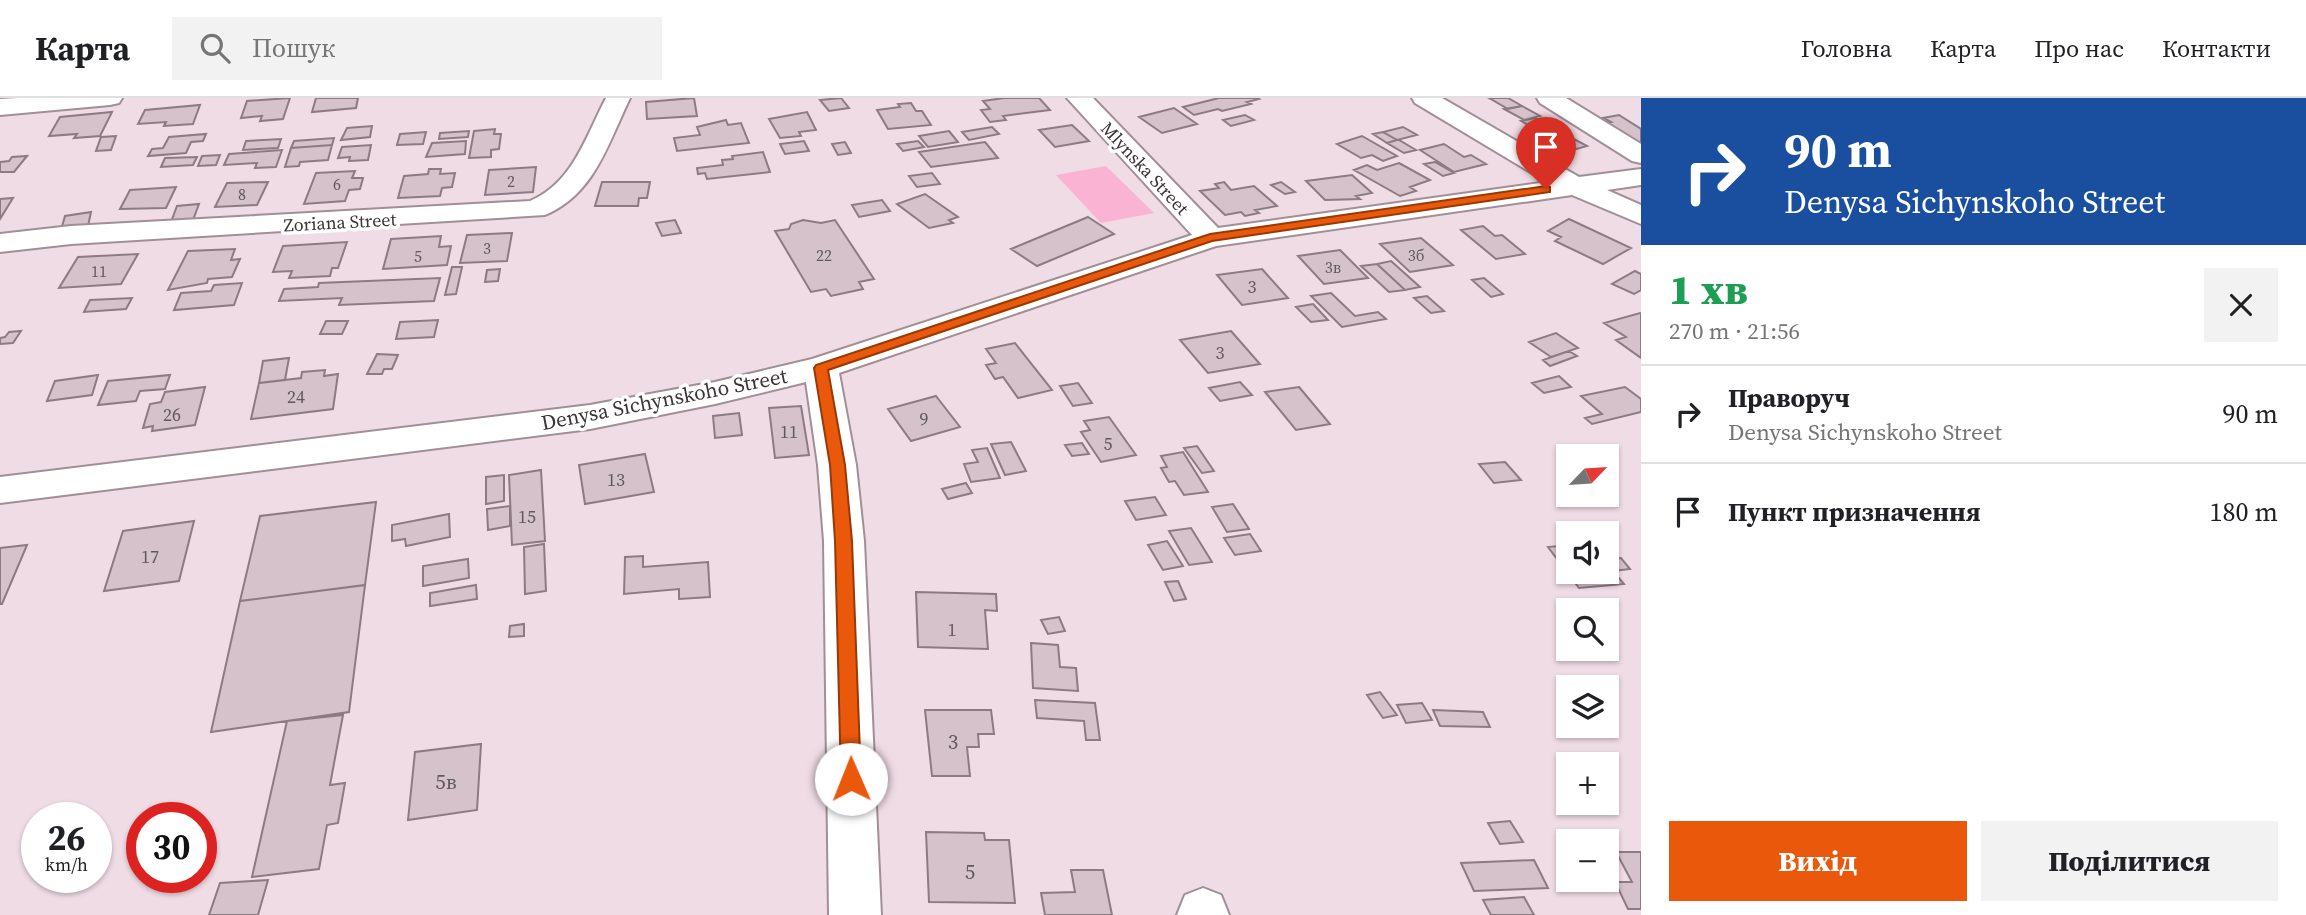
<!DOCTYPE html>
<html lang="uk">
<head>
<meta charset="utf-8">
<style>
	body { margin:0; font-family:"Source Serif 4",serif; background:#f2f2f2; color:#202124; height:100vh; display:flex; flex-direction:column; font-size:26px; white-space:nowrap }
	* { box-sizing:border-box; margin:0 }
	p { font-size:23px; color:#757577 }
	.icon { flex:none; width:38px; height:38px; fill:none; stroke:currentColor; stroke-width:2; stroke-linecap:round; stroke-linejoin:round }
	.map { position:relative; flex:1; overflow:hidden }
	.details { display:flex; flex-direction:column; background:#fff; width:665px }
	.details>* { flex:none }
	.banner { background:#1a4fa0; color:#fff; overflow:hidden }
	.needle { width:46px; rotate:65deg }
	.fabs { position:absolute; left:1556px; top:346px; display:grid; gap:14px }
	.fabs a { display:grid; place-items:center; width:63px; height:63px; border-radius:0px; background:#fff; box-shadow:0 2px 5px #0004; font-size:35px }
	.speed { position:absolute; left:21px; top:704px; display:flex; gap:14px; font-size:35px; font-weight:700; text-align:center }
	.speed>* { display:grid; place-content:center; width:91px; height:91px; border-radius:50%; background:#fff; box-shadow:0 2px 5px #0004; line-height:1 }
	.speed small { font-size:18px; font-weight:400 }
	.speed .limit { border:10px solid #d22; background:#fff; color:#111 }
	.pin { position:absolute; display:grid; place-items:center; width:60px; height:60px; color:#fff; margin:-72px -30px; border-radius:50% 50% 50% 0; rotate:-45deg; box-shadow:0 0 7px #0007 }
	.pin .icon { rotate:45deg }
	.me { position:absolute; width:77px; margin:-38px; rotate:359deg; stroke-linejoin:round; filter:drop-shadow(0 0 5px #0008) }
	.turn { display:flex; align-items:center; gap:24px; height:147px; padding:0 28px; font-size:32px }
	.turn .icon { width:91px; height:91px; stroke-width:2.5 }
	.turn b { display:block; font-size:49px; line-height:60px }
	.round { display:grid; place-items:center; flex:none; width:74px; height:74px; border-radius:0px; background:#f2f2f2 }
	.overview { display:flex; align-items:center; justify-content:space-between; height:119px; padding:0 28px }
	h1 { font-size:42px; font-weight:800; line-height:52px; color:#1e9e55 }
	.cta { display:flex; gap:14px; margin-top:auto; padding:14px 28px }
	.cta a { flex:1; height:80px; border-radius:0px; background:#ea580c; color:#fff; font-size:28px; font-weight:800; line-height:80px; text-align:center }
	.cta a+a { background:#f2f2f2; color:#202124 }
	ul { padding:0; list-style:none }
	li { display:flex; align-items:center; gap:21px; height:98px; padding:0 28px; border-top:2px solid #e0e0e0 }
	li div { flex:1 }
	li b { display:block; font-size:26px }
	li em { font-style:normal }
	header { display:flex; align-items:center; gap:42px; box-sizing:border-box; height:98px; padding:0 35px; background:#fff; border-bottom:2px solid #e0e0e0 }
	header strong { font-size:33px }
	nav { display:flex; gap:38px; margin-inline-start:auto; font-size:24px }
	.search { width:490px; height:63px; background:#f2f2f2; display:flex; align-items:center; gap:18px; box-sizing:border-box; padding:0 24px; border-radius:0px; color:#757577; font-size:26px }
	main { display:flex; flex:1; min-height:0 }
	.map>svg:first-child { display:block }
</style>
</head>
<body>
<header>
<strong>Карта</strong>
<div class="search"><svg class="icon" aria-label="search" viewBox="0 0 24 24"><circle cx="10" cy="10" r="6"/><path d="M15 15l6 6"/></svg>Пошук</div>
<nav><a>Головна</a><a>Карта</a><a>Про нас</a><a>Контакти</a></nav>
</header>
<main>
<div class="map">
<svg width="1641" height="817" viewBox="0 0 1641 817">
	<rect width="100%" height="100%" fill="#f0dce5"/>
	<path fill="#fbb3d4" d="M1106,68L1154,115L1101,125L1056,77Z"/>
	<path fill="#d5c2ca" stroke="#8d7b83" stroke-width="2" d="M290,0L283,21L260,23L262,18L241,20L247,3Z
		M316,0H358L356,10L312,14Z
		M694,0L697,18L647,21L646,4Z
		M841,0L849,10L829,13L820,2Z
		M1004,0H1039L1050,12L1003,18L1006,22L990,24L981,12L990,11L983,3Z
		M1219,0H1257L1259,1L1247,4L1251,6L1222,13L1218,11L1194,17L1183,9Z
		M1489,0H1508L1522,8L1508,11Z
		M911,5L916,13H922L931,27L888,31L877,12L900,9L898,6Z
		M200,7L193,26L164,28L166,24L138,26L145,12Z
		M1522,8L1540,18L1524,22L1504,11Z
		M1174,10L1197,26L1162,35L1139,19Z
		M112,14L100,38L74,40L77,36L49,38L60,19Z
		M807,14L816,32L799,34L801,38L780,40L769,21Z
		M1245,17L1254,22L1231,28L1223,22Z
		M1619,17L1641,31V50L1602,25L1611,24L1603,20Z
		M1535,20L1587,48L1573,52L1521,23Z
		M726,22L728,27L741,25L749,45L677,53L674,40L700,37L697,29Z
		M1072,27L1089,43L1055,49L1039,32Z
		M372,28L370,39L341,42L347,30Z
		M992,29L999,36L969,42L962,34Z
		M1403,29L1417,37L1397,42L1383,34Z
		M495,31L494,36H501L499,51L491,52V59L469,60L474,33Z
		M469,33L468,39L439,41L440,35Z
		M949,33L958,44L928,49L919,38Z
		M426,34L423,46L397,47L400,36Z
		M1383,34L1397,42L1387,45L1373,36Z
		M206,36L203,43L191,44L186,55L148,58L152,51L163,50L169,39Z
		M116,38L111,52L96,53L101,39Z
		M1362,38L1397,58L1383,63L1372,57L1361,60L1337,46Z
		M334,40L332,47L291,50L294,43Z
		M281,41L278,50L243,52L246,43Z
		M1397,42H1399L1416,52L1404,55L1387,45Z
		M466,43L465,56L426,59L432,45Z
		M804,43L809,53L785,56L780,46Z
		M918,43L924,49L903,53L897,46Z
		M845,44L851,55L838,57L832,46Z
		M985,44L998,60L931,69L919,54Z
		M1444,46L1464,59L1471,57L1486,66L1454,74L1420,52Z
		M332,47L328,62L300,64L299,68L285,69L291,50Z
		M371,47L368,62L349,63L350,59L338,60L342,49Z
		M282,52L276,69L255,70L257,65L224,67L229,56Z
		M763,54L770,74L707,81L705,75L698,76L697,70L723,67L722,62L733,61L732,58Z
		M220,57L216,67L198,68L202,58Z
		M27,58L14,74H0V64L9,63L12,59Z
		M197,59L193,67L161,69L165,60Z
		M1435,64L1454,75L1443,78L1424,66Z
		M1399,65L1430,82L1410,89L1416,93L1400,98L1354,72L1367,67L1377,72Z
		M536,69L533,94L485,97L489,72Z
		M429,71H441L440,76L455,75L452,89L442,90L440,98L398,100L404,78L428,76Z
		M355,73L352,80H363L360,91L349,92L345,103L304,106L316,75Z
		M932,75L940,86L917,89L909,78Z
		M1352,77L1372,95L1356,98L1360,101L1325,102L1306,83Z
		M268,84L257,107L215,109L227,85Z
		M602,84H650L647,100H639L638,108H595Z
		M1224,84L1231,92L1254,88L1277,108L1255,112L1259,115L1245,118L1241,114L1225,117L1200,93L1219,90L1215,86Z
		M1281,84L1295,94L1285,96L1271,87Z
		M176,89L166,110L120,111L130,92Z
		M925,96L958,119L949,122L953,125L929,130L897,106Z
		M13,100L0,121V101Z
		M882,102L890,113L859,119L852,107Z
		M199,106L193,122L171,124L177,108Z
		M91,114L88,128L61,132L65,118Z
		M1088,119L1114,136L1037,168L1011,151Z
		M1569,121L1631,150L1603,166L1555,143L1561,139L1548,133Z
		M675,122L681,135L662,138L656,125Z
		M803,122L821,125L835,122L874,181L859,184L863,191L831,198L826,191L811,194L775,133L789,131L791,126Z
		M1483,128L1495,138L1502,137L1525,156L1496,161L1461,132Z
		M512,135L507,163L460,165L467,137Z
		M441,138L439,149L451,148L447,167L383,171L391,141Z
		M1421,140L1453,167L1410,174L1380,146Z
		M347,144L338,170H332L330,178L289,180L292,173L273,174L283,148Z
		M235,151L231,162L240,161L232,179L208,181L207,185L168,192L188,153Z
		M1340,152L1368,180L1324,186L1298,158Z
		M138,156L121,186L59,190L78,159Z
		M1391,163L1420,189L1405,192L1377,166Z
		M1377,166L1405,192L1389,194L1361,168Z
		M452,169H462L456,196L445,197Z
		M500,171L498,183L485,184L487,172Z
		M1262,171L1288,200L1242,207L1217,177Z
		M1635,173L1641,176V192L1634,196L1612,186Z
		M440,180L434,203L339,207L342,200L279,203L284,191L318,189L319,185Z
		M1484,180L1503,196L1491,199L1472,182Z
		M242,185L234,207L174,212L181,195L211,193L214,187Z
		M1331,195L1355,218L1378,214L1386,221L1342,229L1311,198Z
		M1427,198L1444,213L1431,215L1414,200Z
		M132,200L126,211L84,214L90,202Z
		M1313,206L1328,222L1311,224L1296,209Z
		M1640,215L1641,216V260L1616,242L1626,239L1604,225Z
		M438,222L434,239L396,241L400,224Z
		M326,223H348L342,236H320Z
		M21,233L13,245L0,246V240L5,239L9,234Z
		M1231,233L1260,266L1208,275L1180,242Z
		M1556,235L1578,250L1551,259L1529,244Z
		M1015,245L1052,292L1018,300L1003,279L995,281L986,267L996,265L986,251Z
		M1569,253L1577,258L1550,268L1543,262Z
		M377,256L398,257L392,271H384L382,276H367Z
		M289,260L285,282L259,285L263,263Z
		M325,272L324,278L338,276L333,311L251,321L259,285L301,280L302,274Z
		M98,277L92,297L47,303L55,283Z
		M170,277L165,291L140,293L136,303L98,307L108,283Z
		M1559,278L1571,289L1544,295L1532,285Z
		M1240,284L1252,297L1220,303L1209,290Z
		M1078,285L1092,305L1073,308L1060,288Z
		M205,289L195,327L152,333L153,328L143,330L150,306L161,304L165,294Z
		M1299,289L1330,326L1296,332L1265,294Z
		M1625,289L1641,301V314L1592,326L1585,320L1602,316L1581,298Z
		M936,298L960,329L911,343L888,311Z
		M801,308L809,357L775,360L769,310Z
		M739,315L742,337L715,340L713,318Z
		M1109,319L1136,357L1101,364L1081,334L1090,332L1084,323Z
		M1011,344L1026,373L1005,377L991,346Z
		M1082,345L1089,356L1072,358L1065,347Z
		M1197,348L1214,373L1202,375L1184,350Z
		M987,350L1000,380L971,384L964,366L978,364L972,352Z
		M1183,354L1208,394L1184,397L1175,383L1169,384L1161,370L1167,369L1161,358Z
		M645,356L654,394L585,406L579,367Z
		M1505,364L1521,382L1494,385L1479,366Z
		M541,372L545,443L512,447L509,377Z
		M504,377V403L486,406V379Z
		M966,385L972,395L948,401L942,391Z
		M1155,399L1166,417L1136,422L1125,403Z
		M376,404L365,487L240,503L260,418Z
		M1233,406L1249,431L1227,434L1212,409Z
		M510,408V428L488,432L487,411Z
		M449,416L450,439L406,448L405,441L392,443V427Z
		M194,423L179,483L104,493L123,433Z
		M1191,430L1212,464L1189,467L1169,433Z
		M1250,436L1261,453L1235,457L1224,440Z
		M1167,443L1183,468L1163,472L1148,447Z
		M544,446L546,493L525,496L524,449Z
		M27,447L2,506H0V450Z
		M1568,447V474H1606V461L1621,460L1630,471L1613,473L1624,486L1579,490L1548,449Z
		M643,458V469L708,464L710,499L679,501V491L624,496L625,459Z
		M468,461L469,480L423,488V468Z
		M1178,483L1186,501L1174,503L1165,484Z
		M365,487L349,614L211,634L240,503Z
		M476,487L477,501L430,508V495Z
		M916,494L996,496L997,513L985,512L988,551L918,549Z
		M1059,519L1065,533L1048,536L1041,522Z
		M524,526V538L509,539L510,528Z
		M1031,545L1058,547L1060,569L1076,570L1078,593L1033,590Z
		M1380,594L1397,617L1383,620L1367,597Z
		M1035,602L1095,605L1100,642H1086L1084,623L1037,620Z
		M1422,605L1432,622L1406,625L1397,607Z
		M925,612H991L994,636H978L979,649H967L970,678H932Z
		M1433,612L1483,614L1490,629L1440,628Z
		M343,617L330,687L345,685L338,725L327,727L319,771L252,779L287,623Z
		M481,646L477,712L408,722L415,654Z
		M1510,723L1523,744L1500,746L1488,725Z
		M926,734L984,735L985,742H1009L1015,805L929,804Z
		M1616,754H1641V811H1628L1615,784H1632Z
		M1534,762L1548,790L1474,793L1461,765Z
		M1071,772H1103L1112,817H1045L1041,795L1075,794Z
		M268,782L258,817H209L220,785Z
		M1524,799L1534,817H1491L1483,802Z"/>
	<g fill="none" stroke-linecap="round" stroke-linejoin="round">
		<g stroke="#a08f96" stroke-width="4">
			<path id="minor" d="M18,0H122L119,5L110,7L0,17V1Z
				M606,0H630C608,45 595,96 545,117L71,146L0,154V136L71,128L530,103C573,85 586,38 606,0Z
				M1067,0H1093L1218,130L1547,84L1415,5L1412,0H1442L1579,79L1641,71V87L1607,92L1641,107V126L1572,97L1216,148L839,275L856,367L864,443L881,817H829L824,443L818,367L806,284L715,306L590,331L0,405V379L590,307L715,284L812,261L1192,137Z
				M1537,0H1566L1641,46V65L1632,63L1540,5Z
				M1203,790L1221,797L1229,817H1177L1185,797Z"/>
		</g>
		<use href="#minor" fill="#fff" fill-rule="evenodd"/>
	</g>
	<path fill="#ea580c" stroke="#983908" stroke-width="2" d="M1546,88L1550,89V94L1212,143L828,272L845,367L852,443L861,681L858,687L851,689L844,687L841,681L835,443L830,367L814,270L816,267L1210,136Z"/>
	<g text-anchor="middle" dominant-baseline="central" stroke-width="7" stroke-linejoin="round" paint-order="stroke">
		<g font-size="16" fill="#62585c">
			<text x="511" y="83">2</text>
			<text x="337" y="86">6</text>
			<text x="242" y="96">8</text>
			<text x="487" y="150">3</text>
			<text x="824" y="157">22</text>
			<text x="1416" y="157">3б</text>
			<text x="418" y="158">5</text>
			<text x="1333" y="169">3в</text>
			<text x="99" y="173">11</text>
		</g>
		<g font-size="18" fill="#3c3538" stroke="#fff">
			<text transform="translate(1145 70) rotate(47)">Mlynska Street</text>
			<text transform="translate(340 124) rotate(-3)">Zoriana Street</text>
		</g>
		<g font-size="18" fill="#62585c">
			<text x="1252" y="188">3</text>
			<text x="1220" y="254">3</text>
			<text x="296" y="298">24</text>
			<text x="172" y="316">26</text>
			<text x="924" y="320">9</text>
			<text x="789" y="333">11</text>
			<text x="1108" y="345">5</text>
			<text x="616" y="381">13</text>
			<text x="527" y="418">15</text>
			<text x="150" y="458">17</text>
			<text x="952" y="531">1</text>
		</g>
		<g font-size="21" fill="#3c3538" stroke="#fff">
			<text transform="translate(664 301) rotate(-11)">Denysa Sichynskoho Street</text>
		</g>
		<g font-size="21" fill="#62585c">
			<text x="953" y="643">3</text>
			<text x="446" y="683">5в</text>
			<text x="970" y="773">5</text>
		</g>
	</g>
</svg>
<div class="fabs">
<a><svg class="needle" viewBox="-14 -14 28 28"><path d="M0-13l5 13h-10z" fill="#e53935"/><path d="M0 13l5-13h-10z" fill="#757577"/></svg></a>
<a><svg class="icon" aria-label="sound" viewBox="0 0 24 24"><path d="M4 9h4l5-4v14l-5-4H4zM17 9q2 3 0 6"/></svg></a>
<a><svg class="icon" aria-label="search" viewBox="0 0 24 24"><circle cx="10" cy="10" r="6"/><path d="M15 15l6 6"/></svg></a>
<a><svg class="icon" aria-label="layers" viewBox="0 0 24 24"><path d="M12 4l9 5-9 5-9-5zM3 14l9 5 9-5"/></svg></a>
<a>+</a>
<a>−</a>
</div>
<div class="speed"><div>26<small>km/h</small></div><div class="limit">30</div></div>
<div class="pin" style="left:1546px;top:91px;background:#d93025"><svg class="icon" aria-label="arrive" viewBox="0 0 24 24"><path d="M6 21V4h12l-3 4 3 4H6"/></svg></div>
<svg class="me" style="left:851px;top:681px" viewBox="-20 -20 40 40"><circle r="19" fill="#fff"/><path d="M0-13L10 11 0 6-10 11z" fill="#ea580c"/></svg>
</div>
<section class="details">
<div class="banner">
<div class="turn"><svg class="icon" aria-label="right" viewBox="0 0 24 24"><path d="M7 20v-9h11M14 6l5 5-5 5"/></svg><div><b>90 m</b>Denysa Sichynskoho Street</div></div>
</div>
<div class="overview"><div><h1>1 хв</h1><p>270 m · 21:56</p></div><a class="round"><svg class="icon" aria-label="close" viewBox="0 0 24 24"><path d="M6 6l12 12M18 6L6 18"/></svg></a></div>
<ul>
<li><svg class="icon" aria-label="right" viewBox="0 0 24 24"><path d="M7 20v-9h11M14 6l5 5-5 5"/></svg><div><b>Праворуч</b><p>Denysa Sichynskoho Street</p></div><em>90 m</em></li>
<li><svg class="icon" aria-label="arrive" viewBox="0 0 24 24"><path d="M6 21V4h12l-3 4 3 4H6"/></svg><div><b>Пункт призначення</b></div><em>180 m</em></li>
</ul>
<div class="cta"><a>Вихід</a><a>Поділитися</a></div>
</section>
</main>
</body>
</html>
